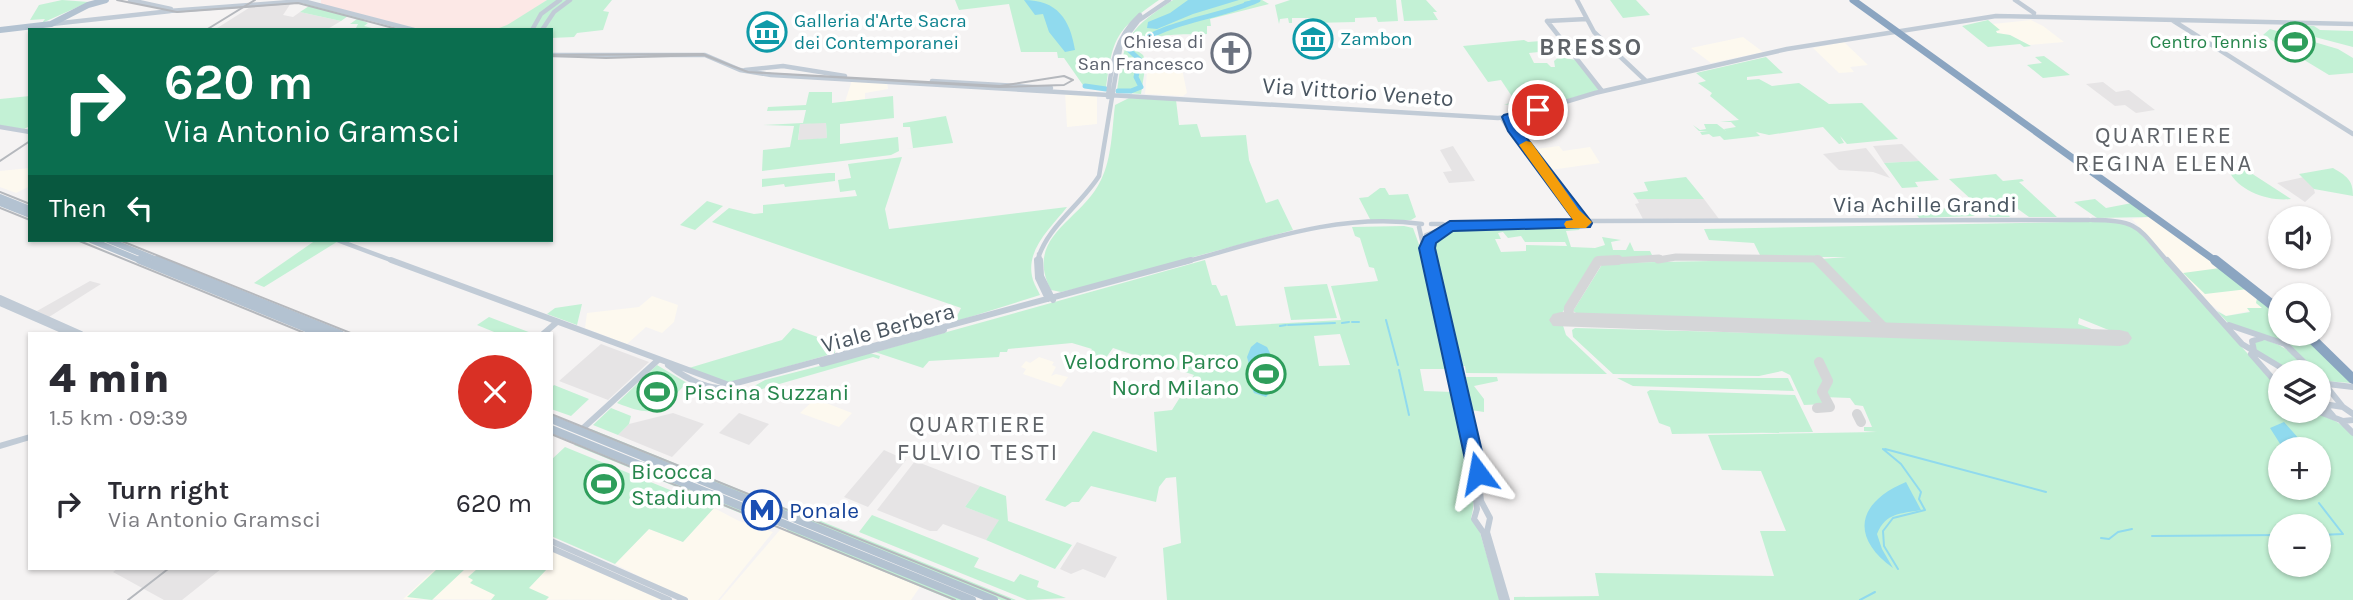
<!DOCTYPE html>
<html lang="en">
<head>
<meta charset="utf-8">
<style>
	body { margin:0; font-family:Karla,sans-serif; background:#f7f7f7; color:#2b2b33; height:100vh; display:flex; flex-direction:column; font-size:26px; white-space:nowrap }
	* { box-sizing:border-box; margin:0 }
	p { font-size:23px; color:#7c7c81 }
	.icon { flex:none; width:38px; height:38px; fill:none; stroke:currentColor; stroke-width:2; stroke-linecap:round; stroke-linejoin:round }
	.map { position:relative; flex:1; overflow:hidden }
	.details { position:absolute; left:28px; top:332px; width:525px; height:238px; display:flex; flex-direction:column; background:#fff; border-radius:0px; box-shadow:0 2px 5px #0004 }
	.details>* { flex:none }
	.banner { position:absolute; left:28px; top:28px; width:525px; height:214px; border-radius:0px; box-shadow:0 2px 5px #0004; background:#0b6e4f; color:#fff; overflow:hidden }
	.fabs { position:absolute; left:2268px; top:206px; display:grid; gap:14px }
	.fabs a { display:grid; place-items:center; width:63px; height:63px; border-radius:50%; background:#fff; box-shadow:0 2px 5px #0004; font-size:35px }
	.pin { position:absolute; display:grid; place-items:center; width:60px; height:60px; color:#fff; margin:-30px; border:4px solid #fff; border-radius:50%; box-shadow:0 2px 7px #0007 }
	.me { position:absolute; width:77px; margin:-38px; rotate:347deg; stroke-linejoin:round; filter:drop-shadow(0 0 5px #0008) }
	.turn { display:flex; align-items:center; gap:24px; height:147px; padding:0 21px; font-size:32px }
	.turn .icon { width:91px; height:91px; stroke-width:2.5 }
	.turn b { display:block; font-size:49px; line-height:60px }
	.then { display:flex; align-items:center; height:66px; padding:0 21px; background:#0003; gap:14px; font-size:26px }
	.round { display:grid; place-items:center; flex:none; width:74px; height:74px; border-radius:37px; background:#f7f7f7 }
	.summary { display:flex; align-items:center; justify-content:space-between; height:119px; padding:0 21px }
	h1 { font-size:42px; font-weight:800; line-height:52px }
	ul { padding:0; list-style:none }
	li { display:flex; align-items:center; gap:21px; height:105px; padding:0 21px }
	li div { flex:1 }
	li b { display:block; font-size:26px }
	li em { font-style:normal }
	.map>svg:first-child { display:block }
</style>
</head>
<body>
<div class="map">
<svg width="2353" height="600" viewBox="0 0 2353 600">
	<rect width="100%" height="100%" fill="#f5f3f3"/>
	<path fill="#fdf9ef" d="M2031,20L2043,26L2064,42L2029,45L2010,35L1997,33L1996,31L1999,30L1993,24Z
		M1743,37L1763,52L1711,63L1691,48Z
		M1844,42L1868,65L1850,67L1854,72L1839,73L1813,48Z
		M1180,59L1187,93L1183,96L1145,94L1148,61Z
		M852,80L887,82L888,89L865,93V99L845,102Z
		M1065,92L1097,94V124L1067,127Z
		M1559,146L1563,151L1590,147L1600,163L1550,170L1536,149Z
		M30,168V186L16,193L0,187V171Z
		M2150,217L2259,297L2263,308L2226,316L2210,304L2132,219Z
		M652,296L678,305L674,322L662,333L646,327L627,344L585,328L587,313L639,307Z
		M1039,357L1054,362L1052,365L1056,367L1051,376L1056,374L1068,377L1061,387L1023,374L1026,369L1021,367L1026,361L1030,363Z
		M815,399L826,403L852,413L839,427L800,413Z
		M714,508L739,521L773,532L718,600H686L615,564L649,529L683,542Z
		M785,524L924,581L911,600H720Z
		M551,549L665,600L403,599L435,569H551Z"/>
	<path fill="#e6e4e5" d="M291,3L283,15L293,17L300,12L341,21L326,30H214L252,6Z
		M2103,82L2116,92L2129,90L2155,110L2136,113L2125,105L2115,106L2086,84Z
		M826,122L827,138L798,141L800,124Z
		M1902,144L1919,161L1884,163L1873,146Z
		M1453,146L1475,181L1449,183L1443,172L1452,171L1440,150Z
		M1866,148L1890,178L1873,172L1839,170L1823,154Z
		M2304,177L2313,186L2315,193L2305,202L2277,183Z
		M1637,199H1704L1719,219H1643L1635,204L1639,203Z
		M90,281L101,284L49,317L37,311Z
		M601,344L649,362L608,400L559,381Z
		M673,413L704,424L672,457L618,435L629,424Z
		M739,413L769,424L749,445L719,433Z
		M884,450L906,460L868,507L844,497Z
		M915,461L980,486L965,507L1000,520L986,540L943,524L937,531H930L877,510Z
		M1077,542L1117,557L1105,578L1083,569L1071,574L1060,569Z
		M117,569H221L182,600H164L113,572Z"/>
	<path fill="#fce8e6" d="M321,0H547L501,30H423L321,4Z"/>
	<path fill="#c3f1d5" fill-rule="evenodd" d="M62,0L89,2L42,23L45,19L30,20L39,5Z
		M547,0H612L603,11L609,12L603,30L577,33L574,37L551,38V30H494L507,25Z
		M955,0H1159C1115,31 1113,37 1106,89L1085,88L1064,58H1058L1057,52H1021L1009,4L959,10Z
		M1173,0H1262L1269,4L1210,19L1211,26H1207V34C1185,35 1151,31 1135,49L1143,55L1146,62L1141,94L1117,92C1125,37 1126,31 1173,0Z
		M1290,0H1396L1398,21L1378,22L1376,17L1355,18V22L1312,23L1310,18H1292V23H1289L1288,18L1280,19L1279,24L1275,5Z
		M1401,0H1426L1437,12H1433L1438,20L1404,21Z
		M1610,0H1636L1650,15L1623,18Z
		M305,3L365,19L363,21L368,23L364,26L376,29L355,30L358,24H350L357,19L348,16L341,21L300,12L309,6L303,4Z
		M1988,20L2000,30L1996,31L1997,33L2010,35L2031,46L2024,47L2020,44L1988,47L1962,26Z
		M2301,25L2314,26L2320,30L2353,31V47L2311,36Z
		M2270,29L2338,49L2353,58V73L2329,75L2263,35Z
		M1524,40L1528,42L1541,41L1547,47L1565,45V55C1554,56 1548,47 1538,48L1539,52L1529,53L1534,63H1547L1551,67H1555L1554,61L1559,57L1576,60L1600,90L1520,113L1513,104L1504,105L1515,101L1501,80L1488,82L1463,46Z
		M2044,56L2070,75L2043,78L2027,65L2042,63L2035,57Z
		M1766,57L1783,73L1747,77V80L1759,79L1772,86L1799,83L1829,104L1862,103L1898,139L1847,144L1840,136L1844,143L1839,144L1823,127L1769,135L1756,132L1760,136L1724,140L1720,136L1713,137L1709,134L1702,135L1700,132L1708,131H1699L1693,125L1700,130L1706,129L1704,124H1717L1726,131L1724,129L1736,127L1731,122H1720L1739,120L1710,96L1712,93L1698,83L1706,81L1696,73Z
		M809,92H832V103L893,96L894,118L840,124V144L898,137L899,151L891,155L762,171L763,150L790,147L794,126L763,125L803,123L806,110L767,111L768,107L806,105ZM826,123L827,138L798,140L800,124Z
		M30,96V126L24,129L0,126V99Z
		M1129,98L1176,100L1179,125L1197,124L1201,137L1246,135L1249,160L1266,203L1278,199L1293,230L1087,286L1061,292L1051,290C1023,236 1082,221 1101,180C1112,158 1112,129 1115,105Z
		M946,116L953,143L906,149L913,148L910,127H903V123Z
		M902,157L885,209L889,229L1067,207C1051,228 1024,250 1033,280C1035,286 1038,290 1040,295L954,322L961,308L712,222L729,208L754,214L763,213V205L857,196L855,190L840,192L838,180L851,178L848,164Z
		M1919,161L1939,180L1915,182L1918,187L1902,188L1884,163Z
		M2234,162L2291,199C2270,202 2238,191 2229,171Z
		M2333,168C2346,176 2353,179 2353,196L2314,189L2299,174Z
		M829,173H835V181L785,187L784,184L762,187V179Z
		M1996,174L2003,181L2022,179L2024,181L2019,182L2057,217H2029L2011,204L2001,206L2010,217H1990L1984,212L1998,211L1985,202L1975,203L1949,179Z
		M1686,177L1704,199H1637L1633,193L1648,191L1644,182Z
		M1380,188H1385L1389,195L1408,194L1416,217L1411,220L1371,221L1359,198L1368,197Z
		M2095,199L2106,208L2132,203L2150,217L2097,218L2074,202Z
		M707,201L723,206L695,230L680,225Z
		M1911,206L1918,210L1966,207L1975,216L1919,218Z
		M2120,221L2134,226L2280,390V411C2311,411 2331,413 2353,435V600H1514V597L1599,596L1595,573L1774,576L1760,531H1786L1761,471L1722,470L1708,435L1877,432L1864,431V427H1872L1863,406L1855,405L1850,398L1823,397L1826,404L1804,405L1790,375L1782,371L1759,376L1613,374L1573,337L1572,330L1575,328L2123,343L2116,333L2079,318L2078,324L2100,332L1884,326L1821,259L1847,257H1761L1754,243L1709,240L1704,229ZM2280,450H2319V488H2280ZM2280,527H2319V565H2280Z
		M1404,226L1413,228L1421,250L1448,369H1420L1424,391L1453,392C1461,427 1481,484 1471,518L1478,526L1500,600H1167L1163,548L1181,543L1176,477L1166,478L1159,487L1156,502L1091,486L1079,502H1072L1065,507L1045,500L1093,431L1157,452L1154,412L1172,410L1194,375L1113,348L1100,366L1084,361L1092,349L1072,343L1008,349L1007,352H1000L999,357L929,361L923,368L875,352L1205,260L1212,285H1216L1221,296L1227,295L1236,326L1341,320L1331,286L1378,281L1374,268L1369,267L1360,238L1355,236L1352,227ZM1340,334L1350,365L1319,366L1314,336Z
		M1459,227L1580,228L1579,230L1566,231L1571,247L1595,248L1605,245L1602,237L1621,240L1611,242L1613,250H1626L1630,242L1634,251H1650L1653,257L1597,259L1560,316L1566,335L1607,374L1466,373L1465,366H1460L1458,357L1432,246C1435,236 1449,229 1459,227ZM1503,232L1508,238L1521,236L1525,242H1565L1567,246L1526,245V251L1501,252L1495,239H1501L1498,233Z
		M316,240H340L264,287L254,283Z
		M1713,259H1815L1828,270L1878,325L1581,316L1573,311L1603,263L1713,261Z
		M2220,268L2248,289L2205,294L2183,273Z
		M1327,284L1337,318L1291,320L1284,287Z
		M2257,298L2280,316V334H2302L2351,383L2324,381L2295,350L2228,323L2217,311L2226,316L2250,312L2247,308H2262L2256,303Z
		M582,304L577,325L547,314L555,308Z
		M489,317L534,334H499L477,325Z
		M793,328L834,343L835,353L729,383L689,368L782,340Z
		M2261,339C2286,345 2293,354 2310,373H2295L2254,349V341Z
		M870,353L880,356L879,359L873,357L755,391L749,389L765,380Z
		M657,365L687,383C658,411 657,419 617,403Z
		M1463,377H1497L1498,381L1474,386L1484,399V412L1471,410Z
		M1617,378H1788L1794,391L1633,386Z
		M554,385L589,399L571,416L551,409V388Z
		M1650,390L1795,395L1813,432L1672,434L1670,427L1659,423L1647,392Z
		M611,408L631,416L629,424L618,435L593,425Z
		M591,429L790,510L787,513L588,432Z
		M577,442L775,523L773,526L762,522L574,445Z
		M565,447L714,508L683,542L649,529L615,564L551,536V460Z
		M980,486L1006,496L1008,521L1072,545L1055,569L986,540L999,520L965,507Z
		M801,513L1016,600H1001L798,517Z
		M872,515L979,558L974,567L1014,582L1020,574L1039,581L1037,587L1066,598L1027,600L859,532Z
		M788,528L964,600H952L786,531Z
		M437,569H465L432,600L407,597Z
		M477,569H547L529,588L549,597L546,600H491L495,595L470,583L473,580L468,577Z"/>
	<path fill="#90daee" d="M1024,0C1057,0 1070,19 1075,50L1065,52L1049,32L1043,14L1035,15Z
		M1188,0H1239L1193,14L1157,29L1147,28L1148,22L1170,13Z
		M1257,342L1267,347C1275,361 1279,385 1266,397L1254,393L1250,384V368L1247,357L1251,347Z
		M2284,422L2309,450H2284L2270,428Z
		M1906,482L1921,510C1901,514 1886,512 1877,534L1882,549L1893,568C1849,536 1858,502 1906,482Z"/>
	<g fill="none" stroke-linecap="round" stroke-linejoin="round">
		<path stroke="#90daee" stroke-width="2" d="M1386,320L1398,365
			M1352,322H1359
			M1342,323L1349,322
			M1288,325L1335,323
			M1280,326L1286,325
			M1399,370L1409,415
			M1883,449L1901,464L1921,492L1919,499L1925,510L1893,518L1883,531L1884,546L1898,569
			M1885,449L2046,492
			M2319,503L2343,534L2319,535
			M2152,536L2280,535
			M2101,538L2109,539L2118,532L2132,529
			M1860,600L1875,592"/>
		<path stroke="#90daee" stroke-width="2.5" d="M1245,6V3L1256,1"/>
		<path stroke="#90daee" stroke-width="5" d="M1085,86L1106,89
			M1118,91H1131L1141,87L1136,77L1140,60L1129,50C1164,20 1217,19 1258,0"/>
		<path stroke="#d5d6d8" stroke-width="7" d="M1658,260L1676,257L1817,259L1820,262
			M1598,262L1659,258"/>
		<path stroke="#d5d6d8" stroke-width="10" d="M1818,260L1887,331
			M1568,320L1569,308L1598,261L1618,260
			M1817,408L1830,407L1822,392L1828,381L1819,362
			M1857,414L1861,422"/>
		<path fill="#d5d6d8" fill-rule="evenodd" d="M1561,312L2120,330L2128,332L2132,338L2128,344L2120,346L1553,326L1549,320L1553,314Z"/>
		<path stroke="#c1cbd6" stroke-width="4.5" d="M130,0L171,9
			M1577,0L1594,32L1646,81
			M2015,0L2034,13
			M169,11L303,1L414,30
			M2172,20L2353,134
			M1547,21L1602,91
			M1547,21L1587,19
			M52,24L171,11
			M532,30L541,14L560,0
			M542,30L554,12L570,0
			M551,55H705L740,70L771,75L1498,118L1522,115L1595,93L1787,49L1996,16L2353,24
			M745,70L783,66L845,76
			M932,81L1051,88
			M1108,97C1111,65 1115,38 1140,15
			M1502,118L1507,126L1516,132L1574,213L1588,221L2089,220
			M0,127L30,132
			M2092,220C2140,220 2138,228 2168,262
			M1431,224H1443
			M1419,227L1427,262
			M1426,235L1449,226L1591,223
			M1427,235L1429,262
			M337,240L396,262
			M1039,254L1040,262
			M1037,262C1046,227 1080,206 1099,176L1121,43L1138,21L1169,0
			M1185,262C1262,241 1341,212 1422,224"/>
		<path stroke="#c1cbd6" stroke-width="6" d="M391,260L729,385L1191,260
			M1037,260L1038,278L1048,299
			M1040,260L1041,276L1053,300
			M1426,260L1473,473L1477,509L1474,519L1483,532L1502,600
			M1429,260L1478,473L1481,501L1490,518L1487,532L1507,600
			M2167,260L2242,344L2290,373
			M0,298L81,334
			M0,303L71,334
			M2229,325L2285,344L2315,373
			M543,334L557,322
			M2254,351L2252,341L2262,338
			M2251,354L2280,387
			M822,364L944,330
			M668,365C688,380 709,391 735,388
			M2319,377L2343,407
			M2319,383L2353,387
			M2317,411L2343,421L2353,420
			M2333,416L2327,409L2330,405L2343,407L2353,414
			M2341,421L2353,433
			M580,431L658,360
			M0,446L30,437
			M551,541L685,600
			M551,548L669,600"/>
		<path stroke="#b3c2d1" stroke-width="6" d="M0,30L51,24L88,5L106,0
			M0,197L30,209
			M0,203L30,215
			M91,240L144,262
			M108,240L162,262"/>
		<path stroke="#b3c2d1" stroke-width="8" d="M140,260L321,334
			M157,260L340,334
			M551,419L994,600
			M551,429L972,600"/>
		<path stroke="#8ba5c1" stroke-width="7" d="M1853,0L2217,262"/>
		<path stroke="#8ba5c1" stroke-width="10" d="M2215,260L2280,311
			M2307,334L2353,379"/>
		<path stroke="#b5b8bd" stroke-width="2" d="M117,0L177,12L298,3L401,30
			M551,55L703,54L732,66
			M551,56L606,58L704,55L732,66
			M732,66L748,72
			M732,66L748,72
			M748,72L1000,86L1064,76L1073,80L1064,85L999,87Z
			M0,192L30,204
			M0,208L30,220
			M77,240L307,334
			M119,240L353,334
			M551,414L1010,600
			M551,434L955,600
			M128,600L168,569"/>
		<path stroke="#b5b8bd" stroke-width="2" d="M206,30L255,0
			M0,161L30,141"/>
	</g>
	<path fill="#1a73e8" stroke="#114b97" stroke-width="2" d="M1538,106L1543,107V113L1516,120L1519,128L1590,220L1592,223L1590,227L1453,231L1436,243L1435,248L1487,473L1484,478H1471L1468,473L1419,248L1424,237L1450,221L1573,219L1508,131L1502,117L1504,115Z"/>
	<path fill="#f59e0b" d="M1526,141L1531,142L1579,210L1592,222L1586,228H1566L1564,224L1566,221L1573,220L1519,145Z"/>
	<defs>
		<g id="museum-ring" transform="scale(2.0125)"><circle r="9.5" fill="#fff" stroke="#0f9aa8" stroke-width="1.5"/><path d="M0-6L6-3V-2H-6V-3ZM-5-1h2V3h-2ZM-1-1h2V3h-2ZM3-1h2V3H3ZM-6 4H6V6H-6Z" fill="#0f9aa8"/></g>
		<g id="stadium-ring" transform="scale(2.0125)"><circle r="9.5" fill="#fff" stroke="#2e9e5b" stroke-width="1.5"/><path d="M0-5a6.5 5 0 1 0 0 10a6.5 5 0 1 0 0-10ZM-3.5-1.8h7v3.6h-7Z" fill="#2e9e5b"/></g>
		<g id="church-ring" transform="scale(2.0125)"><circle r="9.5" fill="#fff" stroke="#6b7280" stroke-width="1.5"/><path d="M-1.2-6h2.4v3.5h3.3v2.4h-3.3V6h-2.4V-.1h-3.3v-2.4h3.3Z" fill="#6b7280"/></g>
		<g id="metro-ring" transform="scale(2.0125)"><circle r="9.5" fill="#fff" stroke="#1a4fb4" stroke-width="1.5"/><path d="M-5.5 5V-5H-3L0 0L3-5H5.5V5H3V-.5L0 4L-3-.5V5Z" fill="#1a4fb4"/></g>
	</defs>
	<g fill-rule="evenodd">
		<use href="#museum-ring" x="767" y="32"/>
		<use href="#museum-ring" x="1313" y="39"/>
		<use href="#stadium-ring" x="2295" y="42"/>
		<use href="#church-ring" x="1231" y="53"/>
		<use href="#stadium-ring" x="1266" y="374"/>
		<use href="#stadium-ring" x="657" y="392"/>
		<use href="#stadium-ring" x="604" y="484"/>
		<use href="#metro-ring" x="762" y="510"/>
	</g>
	<g text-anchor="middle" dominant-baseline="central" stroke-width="7" stroke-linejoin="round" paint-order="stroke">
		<g font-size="19" fill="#0d838f" stroke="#fff" text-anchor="start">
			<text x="794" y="21">Galleria d'Arte Sacra<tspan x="794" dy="22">dei Contemporanei</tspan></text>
			<text x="1340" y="39">Zambon</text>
		</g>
		<g font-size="19" fill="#5b616d" stroke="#fff" text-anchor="end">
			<text x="1204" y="42">Chiesa di<tspan x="1204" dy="22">San Francesco</tspan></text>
		</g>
		<g font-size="19" fill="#27864d" stroke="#fff" text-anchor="end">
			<text x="2268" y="42">Centro Tennis</text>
		</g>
		<g font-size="23" fill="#4a5661" stroke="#fff">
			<text transform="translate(1358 92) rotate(4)">Via Vittorio Veneto</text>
			<text x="1925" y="204">Via Achille Grandi</text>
			<text transform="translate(888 328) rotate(-15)">Viale Berbera</text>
		</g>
		<g font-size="23" fill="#27864d" stroke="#fff" text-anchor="start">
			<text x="1239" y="361" text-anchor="end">Velodromo Parco<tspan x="1239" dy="26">Nord Milano</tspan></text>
			<text x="684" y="392">Piscina Suzzani</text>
			<text x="631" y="471">Bicocca<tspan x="631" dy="26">Stadium</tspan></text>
		</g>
		<g font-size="23" fill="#164399" stroke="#fff" text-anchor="start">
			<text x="789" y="510">Ponale</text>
		</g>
		<g font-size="24" font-weight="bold" letter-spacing="2" fill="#5f6368" stroke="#fff">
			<text x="1591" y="47">BRESSO</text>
		</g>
		<g font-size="24" letter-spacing="2" fill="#5f6368" stroke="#fff">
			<text x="2164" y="135">QUARTIERE<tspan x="2164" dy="28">REGINA ELENA</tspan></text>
			<text x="978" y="424">QUARTIERE<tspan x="978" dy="28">FULVIO TESTI</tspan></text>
		</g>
	</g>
</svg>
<div class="fabs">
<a><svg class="icon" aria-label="sound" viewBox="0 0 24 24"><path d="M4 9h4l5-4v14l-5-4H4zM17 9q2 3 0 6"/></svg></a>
<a><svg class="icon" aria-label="search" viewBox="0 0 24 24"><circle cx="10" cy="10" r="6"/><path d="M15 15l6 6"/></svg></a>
<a><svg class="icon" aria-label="layers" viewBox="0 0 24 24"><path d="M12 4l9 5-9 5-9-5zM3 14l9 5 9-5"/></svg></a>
<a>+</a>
<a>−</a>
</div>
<div class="pin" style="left:1538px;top:110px;background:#d93025"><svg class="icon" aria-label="arrive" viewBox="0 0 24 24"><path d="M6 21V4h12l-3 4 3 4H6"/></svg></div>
<svg class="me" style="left:1478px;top:473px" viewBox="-20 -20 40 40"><path d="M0-17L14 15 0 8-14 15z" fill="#1a73e8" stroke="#fff" stroke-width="4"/></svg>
<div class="banner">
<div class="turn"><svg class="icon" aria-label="right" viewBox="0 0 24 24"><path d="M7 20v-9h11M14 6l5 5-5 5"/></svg><div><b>620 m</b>Via Antonio Gramsci</div></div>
<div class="then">Then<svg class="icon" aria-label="left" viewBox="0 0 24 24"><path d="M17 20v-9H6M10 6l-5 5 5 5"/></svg></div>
</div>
<section class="details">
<div class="summary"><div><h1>4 min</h1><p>1.5 km · 09:39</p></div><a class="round" style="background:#d93025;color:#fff"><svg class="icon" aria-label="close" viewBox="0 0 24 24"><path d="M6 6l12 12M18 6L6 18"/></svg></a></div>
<ul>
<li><svg class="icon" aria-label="right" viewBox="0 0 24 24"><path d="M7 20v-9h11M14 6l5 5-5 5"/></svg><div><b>Turn right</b><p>Via Antonio Gramsci</p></div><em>620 m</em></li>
</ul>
</section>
</div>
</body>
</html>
